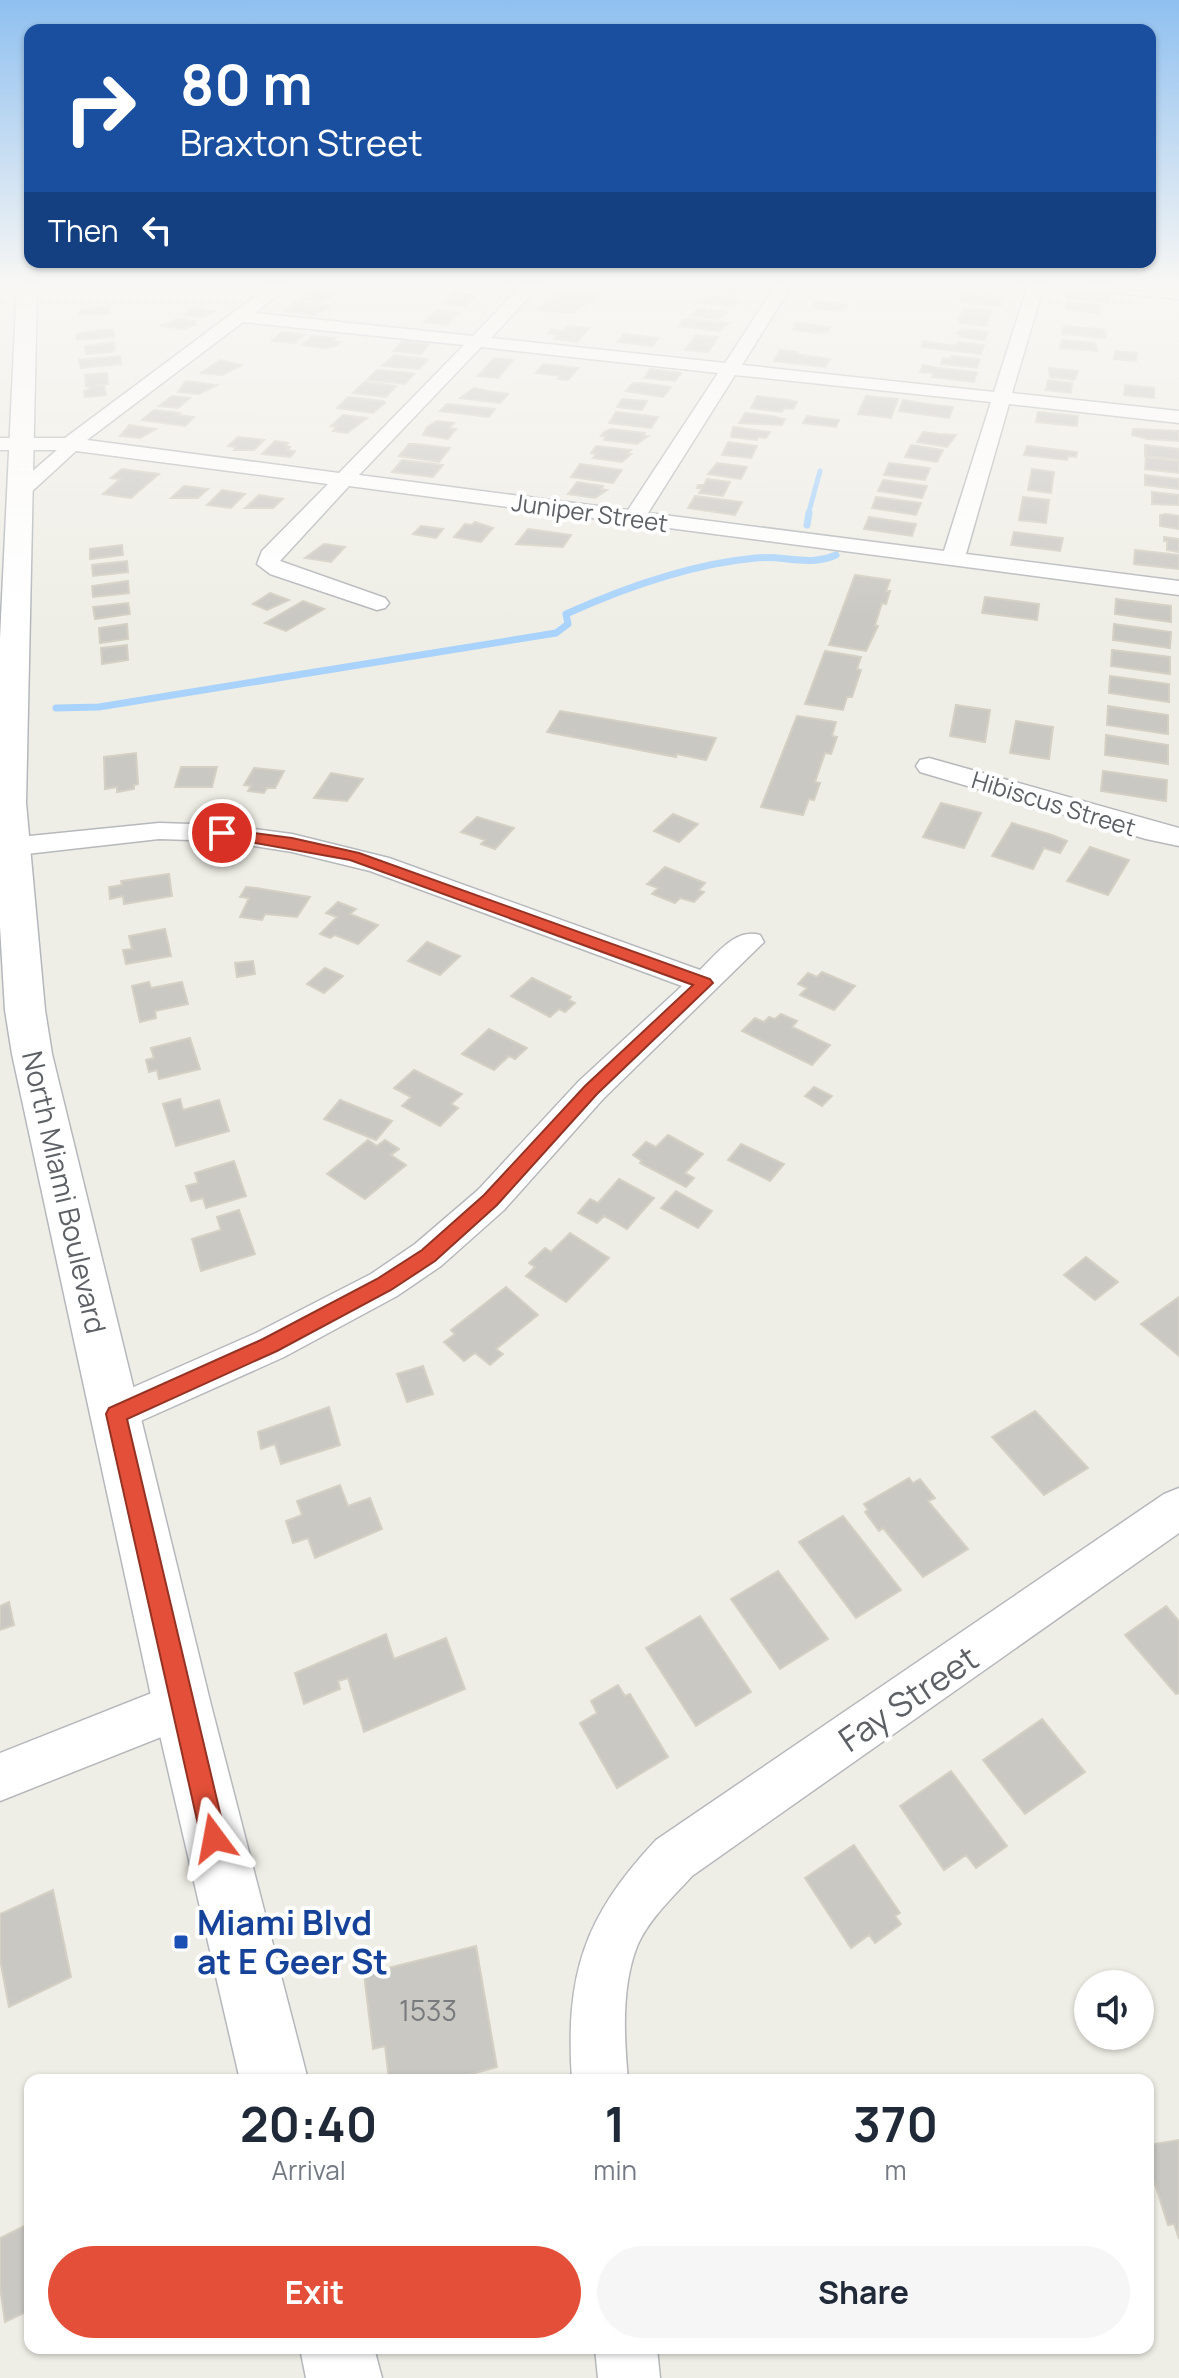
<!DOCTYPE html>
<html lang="en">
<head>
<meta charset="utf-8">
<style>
	body { margin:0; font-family:Manrope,sans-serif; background:#f6f6f7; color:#1f2937; height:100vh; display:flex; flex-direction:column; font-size:30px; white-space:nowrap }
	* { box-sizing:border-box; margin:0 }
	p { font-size:26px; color:#747a83 }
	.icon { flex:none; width:44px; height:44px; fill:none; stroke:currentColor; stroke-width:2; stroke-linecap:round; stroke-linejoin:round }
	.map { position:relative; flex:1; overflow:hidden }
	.details { position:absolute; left:24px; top:2074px; width:1130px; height:280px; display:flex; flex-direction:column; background:#fff; border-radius:16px; box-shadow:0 2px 6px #0004 }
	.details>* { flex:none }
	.top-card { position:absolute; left:24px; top:24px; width:1132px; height:244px; border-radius:16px; box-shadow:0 2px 6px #0004; background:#1a4fa0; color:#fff; overflow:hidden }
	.tools { position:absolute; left:1074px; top:1970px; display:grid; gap:16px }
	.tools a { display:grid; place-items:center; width:80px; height:80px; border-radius:50%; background:#fff; box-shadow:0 2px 6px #0004; font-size:40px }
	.pin { position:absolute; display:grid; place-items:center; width:68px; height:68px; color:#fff; margin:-34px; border:4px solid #fff; border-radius:50%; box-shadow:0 2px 8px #0007 }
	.me { position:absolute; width:88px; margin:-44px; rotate:347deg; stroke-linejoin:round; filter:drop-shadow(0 0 6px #0008) }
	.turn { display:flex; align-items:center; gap:28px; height:168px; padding:0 24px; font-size:36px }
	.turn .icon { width:104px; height:104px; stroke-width:2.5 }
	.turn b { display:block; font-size:56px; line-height:68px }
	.then { display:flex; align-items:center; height:76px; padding:0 24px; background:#0003; gap:16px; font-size:30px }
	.eta { display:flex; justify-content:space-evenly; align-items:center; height:136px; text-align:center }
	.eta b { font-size:48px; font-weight:700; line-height:56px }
	.action { display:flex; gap:16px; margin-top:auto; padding:16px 24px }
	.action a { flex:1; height:92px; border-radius:48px; background:#e34f38; color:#fff; font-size:32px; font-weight:700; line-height:92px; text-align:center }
	.action a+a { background:#f6f6f7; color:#1f2937 }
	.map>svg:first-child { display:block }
</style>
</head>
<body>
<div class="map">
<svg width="1179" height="2378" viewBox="0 0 1179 2378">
	<rect width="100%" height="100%" fill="#efeee6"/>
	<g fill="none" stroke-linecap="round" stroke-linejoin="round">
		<path stroke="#a9d3fc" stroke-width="5" d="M808,515L820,471"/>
		<path stroke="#a9d3fc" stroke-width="7" d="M807,525L809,513
			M56,708L99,707L556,633L568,624L566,614C626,587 690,564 756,558C784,555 809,567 836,555"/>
	</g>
	<path fill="#cac8c3" stroke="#d4d0c4" stroke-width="2" d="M719,286L734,285L745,287L741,295L707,292Z
		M819,287L842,290L838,297L810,292Z
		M310,290L334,293L323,302L300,299Z
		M561,291L598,294L591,303L554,299L556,293Z
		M1068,291L1110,295L1109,302L1067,298Z
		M455,293L477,296L466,306L444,303Z
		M964,294L1003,298L1001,306L960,302Z
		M710,296L735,299L739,301L734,307L699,302Z
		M547,300L580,304H586L572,313L539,310Z
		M816,301L848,304L844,311L812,308Z
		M294,302L330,306L315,315L284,311L292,308L294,306H290Z
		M1067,302L1100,305L1099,313L1066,309Z
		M103,307L109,309V314H79L81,309Z
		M193,308L215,311L204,317L184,315Z
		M965,308L992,311L986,326L959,323L961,318H958Z
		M697,309L727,312L719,319L691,316Z
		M437,310L459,313L447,325L424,322Z
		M178,319L195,321L192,324H196L185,329L160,326Z
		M684,319H690L729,323L719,331L678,326Z
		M795,323L831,327L828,331L819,333L793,330Z
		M567,326L589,328L577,342L555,339L559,335L548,333L552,329L562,331Z
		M1064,326L1106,330L1105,338L1062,334Z
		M962,329L988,332L985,340L959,337L960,335L957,334Z
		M100,330H113L114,337L77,340L76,334Z
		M282,332L304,335L294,343L272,341Z
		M624,334L658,338L653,346L617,342Z
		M696,335L718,337L708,352L685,350Z
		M313,336L335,338L332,341L340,342L335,346L325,348L302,345Z
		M1062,340L1095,343L1097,351L1060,348Z
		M402,341L429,344L421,354L393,351Z
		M923,341L948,345H957L958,342L984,345L981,354L921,347Z
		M114,342L115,349L111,352L86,354L85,346Z
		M780,350L797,352L796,354L830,359L825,367L774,361Z
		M1115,351L1137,353L1136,361L1114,359Z
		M394,355L425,359L428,360L419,369L382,366Z
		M120,356L121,364L81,368L79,360Z
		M952,356L980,359L977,368L941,364L943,358L951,359Z
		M494,358L513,360L498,378L478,376Z
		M220,360L242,365L222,375L201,373Z
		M543,364L578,368L568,380L558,379L560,376L536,373Z
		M923,365L938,368L977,372L974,382L932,377L933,373L920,372Z
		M1049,368L1078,371L1074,380L1050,377Z
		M650,369L681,373L675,381L644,378Z
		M377,370L412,373L414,374L405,384L367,380Z
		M107,373L108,384L95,385L104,386L106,395L85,397L84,391L91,388L86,386L85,375Z
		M1048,380L1072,383L1071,393L1046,390Z
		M186,381L217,385L199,394L178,392Z
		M364,382L396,386L386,397L353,393Z
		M633,383H641L671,387L663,397L626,391Z
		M1125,385L1154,388V398L1124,395Z
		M474,388L487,391L508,394L500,403L460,398Z
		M172,396L190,398L178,408L159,406Z
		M757,396L788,400L797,402L793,409L784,408L782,412L751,408Z
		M866,396L898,399L891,418L858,414Z
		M348,397L383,401L385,403L373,413L337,408Z
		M622,399L647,401L642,410L617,407Z
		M903,400L926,404L953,407L949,418L920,414L899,411Z
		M447,404L495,409L489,417L440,411Z
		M154,410L180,413L178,415L194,417L185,426L142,420Z
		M616,412L658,417L651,428L609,423Z
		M1038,412L1078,416L1077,426L1036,422Z
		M745,413L771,416L785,419L782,425L739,423Z
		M343,415L367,418L347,433L333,431L337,427L331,426Z
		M807,416L839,420L836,427L803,423Z
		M437,421L454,423L449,428L456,429L448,439L423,435L427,427Z
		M129,425L156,429L140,438L120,436Z
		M733,427L770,432L766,438L758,437L757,440L731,437Z
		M611,429L645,433L643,436H648L637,444L604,440L606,436H601L604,432Z
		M1133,429L1179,431V441L1148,439L1132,435Z
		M923,432L939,434L956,435L947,447L917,442Z
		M238,437L264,440L254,450H234L236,447L228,446Z
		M275,441L288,443L285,446L290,447L287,450L295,451L294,453L290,457L262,454Z
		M728,442L757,446L751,458L722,455Z
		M409,444H416L450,448L439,462L399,456Z
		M911,445L943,450L937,462L905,457Z
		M1145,445L1179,449V460L1145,456Z
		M596,446L631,450L627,454H631L622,462L593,458L596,454L591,453Z
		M1027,446L1077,452L1076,457L1068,456L1067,460L1024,455Z
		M1146,457L1179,461V473L1145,469Z
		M402,460L443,465L433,477L392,472Z
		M717,463L747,467L741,479L708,474Z
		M889,463L930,468L925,480L884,475Z
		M580,464L622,470L613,483L571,477Z
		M122,469L159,474L131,498L103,494L120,479L111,478Z
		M1032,469L1054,472L1051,493L1028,490Z
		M1145,475L1179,479V489L1145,485Z
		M707,479L730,482L723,496L699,493L702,488H697L698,485H704Z
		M883,480L927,486L922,498L878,491Z
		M577,482L603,486L601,489L607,490L595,498L568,494Z
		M184,486L208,489L198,498H171Z
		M222,490L245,494L231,508L207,505Z
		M1152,492L1179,495V505L1152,504Z
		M259,495L283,499L273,508H245Z
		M695,496L742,502L735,515L688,508Z
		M876,497L921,503L916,515L872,508Z
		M1023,497L1049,500L1046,523L1019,520Z
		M1166,514L1179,516V529L1160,526V515Z
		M869,517L916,524L912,536L864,529Z
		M475,522L493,528L481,542L454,537L465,524L472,525Z
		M421,526L443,529L436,538L413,534Z
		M528,529L571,535L563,547L516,544Z
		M1014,532L1063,538L1060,551L1011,545Z
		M1164,537L1179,539V552L1167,550V541H1164Z
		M324,544L345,547L331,562L305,558Z
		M122,545L123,555L90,559V549Z
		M1135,550L1179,555V569L1134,564Z
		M127,561L128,572L93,576L92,565Z
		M855,575L890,580L886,591H890L886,604L882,603L875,625L878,626L866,651L829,645Z
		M128,581L129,593L93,597L92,586Z
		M270,593L289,600L267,610L253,604Z
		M985,597L1039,604L1037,620L982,613Z
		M1116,599L1171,606V622L1115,614Z
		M303,601L324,609L286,631L265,623Z
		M128,603L130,614L95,619L93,607Z
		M127,624L128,639L100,643L99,628Z
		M1114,624L1171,632L1170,648L1113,640Z
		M127,645L128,660L102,664L101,648Z
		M1112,650L1170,657V674L1111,666Z
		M825,651L861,657L857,669L861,670L852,697H847L843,710L805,704Z
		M1110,676L1169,684V702L1109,693Z
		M956,705L990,710L985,742L950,736Z
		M1108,706L1168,715V734L1107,725Z
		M560,711L716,738L706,760L677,754L676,757L547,732Z
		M797,716L836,722L832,736L837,737L831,754L825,753L815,782L820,783L814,800L809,799L803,815L761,807Z
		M1016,721L1053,727L1049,759L1010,753Z
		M1106,735L1168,745V764L1105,755Z
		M136,753L138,784L134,785V789L117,792V787L105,789L104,757Z
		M181,767H217L212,787H175Z
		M254,768L284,771L275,788H267L264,793L248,791L251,786L244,785Z
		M1103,771L1167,780L1166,801L1101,791Z
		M331,773L363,779L347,801L314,798Z
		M941,803L981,813L964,848L923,837Z
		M673,814L698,824L679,842L654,831Z
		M477,817L514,828L495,849L481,844L485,840L461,832Z
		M1012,823L1052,835L1067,841L1060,853L1044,848L1033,869L992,856Z
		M1090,847L1129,860L1108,895L1067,881Z
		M665,867L705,883L699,890L704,892L694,902L680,898L675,903L652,894L658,888L647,884Z
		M169,874L172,896L124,904L123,896L110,899L109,887L122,885L121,881Z
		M246,887L256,888L310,897L297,917L265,914L262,920L240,917L249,898L240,897Z
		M338,902L356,909L350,914L378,925L358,944L335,935L330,938L320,934L337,917L326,913Z
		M165,929L171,956L126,964L123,950L132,949L129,936Z
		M427,942L460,956L440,975L408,961Z
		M253,961L255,974L237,977L235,963Z
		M325,968L343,976L324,993L307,984Z
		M822,972L855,986L834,1010L800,995L807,988L798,984L808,973L817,977Z
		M532,978L571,997L569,1000L575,1003L565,1012L559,1009L550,1017L511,996Z
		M149,982L151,988L182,982L188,1004L155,1011L156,1018L140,1022L132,986Z
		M781,1014L797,1021L792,1027L830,1045L812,1065L742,1031L755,1018L764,1022L769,1017L775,1019Z
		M489,1029L527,1048L515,1059L509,1056L494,1070L462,1054Z
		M190,1038L200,1069L159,1079L157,1070L149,1072L146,1060L154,1058L151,1048Z
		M414,1070L462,1094L451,1104L458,1108L440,1126L402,1106L411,1097L394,1088Z
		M814,1087L832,1096L822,1106L805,1096Z
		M180,1099L183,1110L219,1100L229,1131L176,1146L163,1104Z
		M340,1100L392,1121L376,1140L324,1119Z
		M668,1135L703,1154L685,1173L694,1178L686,1187L640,1163L642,1161L633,1155L646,1142L656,1147Z
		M368,1140L377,1146L385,1140L399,1149L391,1155L406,1165L365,1199L327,1174Z
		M741,1144L784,1164L770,1181L728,1160Z
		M234,1161L246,1196L206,1208L203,1198L191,1201L186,1186L198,1183L195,1173Z
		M619,1179L654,1198L627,1229L604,1216L597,1223L578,1213L590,1199L598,1203Z
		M676,1191L712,1211L698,1228L661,1208Z
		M239,1210L255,1254L201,1271L192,1239L221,1230L217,1217Z
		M570,1233L609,1258L566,1302L526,1276L535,1267L529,1263L545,1248L551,1252Z
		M1086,1257L1118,1282L1095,1300L1064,1275Z
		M506,1287L538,1315L496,1349L503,1354L490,1365L475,1353L464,1361L444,1342L455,1334L451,1330Z
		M1179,1297V1356L1141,1324Z
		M423,1366L433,1394L407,1402L397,1374Z
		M329,1407L340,1445L281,1464L275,1444L261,1449L258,1432Z
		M1035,1411L1088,1468L1044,1495L992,1437Z
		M909,1478L913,1483L920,1479L935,1498L928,1501L968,1549L923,1577L883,1528L879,1531L865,1512L868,1510L864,1504Z
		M340,1485L348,1506L370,1498L382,1529L315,1558L308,1538L293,1543L286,1521L302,1515L297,1501Z
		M843,1516L901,1590L856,1618L799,1542Z
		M778,1571L828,1639L780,1669L731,1599Z
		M9,1602L14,1625L0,1630V1606Z
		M1166,1606L1179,1621V1693L1176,1694L1125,1635Z
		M700,1616L751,1692L696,1726L646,1648Z
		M386,1634L394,1659L446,1638L465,1689L364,1732L348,1678L338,1681L340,1689L304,1704L295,1673Z
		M618,1685L625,1696L630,1694L668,1757L617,1788L580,1723L597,1713L591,1701Z
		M1042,1719L1085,1772L1025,1814L983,1760Z
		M951,1771L1007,1846L976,1868L966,1855L944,1870L900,1806Z
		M854,1845L900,1913L895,1916L901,1924L875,1943L869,1935L851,1948L805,1878Z
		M53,1890L71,1977L9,2007L0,1959V1914Z
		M476,1946L497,2067L450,2080H389L385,2046L373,2049L364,1974Z
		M1179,2140V2239L1174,2224L1168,2225L1148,2162V2145Z
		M30,2223V2310L5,2322L0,2288V2238Z"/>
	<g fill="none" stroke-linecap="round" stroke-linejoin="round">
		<g stroke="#b6b8bc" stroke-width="3">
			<path id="street" d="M270,285H289L255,313L473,336L522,285H540L491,338L725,363L776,285H792L742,365L994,392L1028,285H1044L1012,393L1179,411V423L1009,404L966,554L1179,581V595L349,486L280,561L385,598L389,603L385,608L377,610L270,574L257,564L262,551L328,484L76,451L27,496H13L10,492L13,488L57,450H0V438H65ZM243,322L464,345L339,473L87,440ZM481,347L718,373L628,510L359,475ZM735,375L991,402L944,551L648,513Z
				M1081,285L1179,289V299L1089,290Z
				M929,758L1179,828V846L1146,839L920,772L916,766L920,760Z
				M159,823L222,825L292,834L389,858L700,970C717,954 735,928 760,935L764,942L603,1099L504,1210L441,1266L397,1296L284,1357L116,1432L102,1427L96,1414L102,1401L256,1333L371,1274L415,1244L478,1190L579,1081L682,986L370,871L292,852L222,841L159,839L0,857V839Z
				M1179,1488V1533L692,1876C673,1897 650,1918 638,1944C621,1985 624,2037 628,2080H572C565,1974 584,1917 656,1840L1164,1494Z
				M182,1681L199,1688L206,1705L199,1722L0,1801V1753Z
				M595,2348H657L660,2378H598Z"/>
		</g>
		<g stroke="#b4b8bd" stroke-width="3">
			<path id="secondary" d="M17,285H37L26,803L45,1010L52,1054L211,1705L308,2080H240L153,1705L12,1054L5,1010L0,926V639Z
				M300,2348H374L382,2378H306Z"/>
		</g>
		<use href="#street" fill="#fff" fill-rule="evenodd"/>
		<use href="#secondary" fill="#fff" fill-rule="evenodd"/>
	</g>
	<linearGradient id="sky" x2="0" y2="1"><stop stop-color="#8fc0f0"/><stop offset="0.46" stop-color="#f8f7f4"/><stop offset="1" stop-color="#f8f7f4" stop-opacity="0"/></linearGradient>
	<rect width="1179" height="618" fill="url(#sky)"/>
	<path fill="#e34f38" stroke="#943324" stroke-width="2" d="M222,829L292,838L359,853L710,979L713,983L597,1094L497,1205L435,1261L391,1290L277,1351L127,1419L226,1838L223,1847L214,1850L205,1847L201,1838L106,1414L109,1408L263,1339L377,1279L422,1250L484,1195L585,1086L693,985L350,860L217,836L215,833Z"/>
	<rect fill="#1a4fb4" stroke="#fff" stroke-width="3" x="173" y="1934" width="16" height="16" rx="4"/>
	<g text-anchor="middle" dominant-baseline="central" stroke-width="8" stroke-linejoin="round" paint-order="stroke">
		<g font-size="24" fill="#5d6166" stroke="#fff">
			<text transform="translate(590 512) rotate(8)">Juniper Street</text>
			<text transform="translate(1054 803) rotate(17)">Hibiscus Street</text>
		</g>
		<g font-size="28" fill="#5d6166" stroke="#fff">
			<text transform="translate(65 1192) rotate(77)">North Miami Boulevard</text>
		</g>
		<g font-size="28" fill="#787b7d">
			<text x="428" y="2010">1533</text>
		</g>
		<g font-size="34" fill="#5d6166" stroke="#fff">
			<text transform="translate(908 1698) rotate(-34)">Fay Street</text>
		</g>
		<g font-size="34" font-weight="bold" fill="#164399" stroke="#fff" text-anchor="start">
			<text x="197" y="1922">Miami Blvd<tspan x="197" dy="39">at E Geer St</tspan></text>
		</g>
	</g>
</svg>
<div class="tools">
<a><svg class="icon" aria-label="sound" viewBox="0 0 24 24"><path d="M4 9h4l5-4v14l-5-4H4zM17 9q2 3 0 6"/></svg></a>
</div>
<div class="pin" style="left:222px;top:833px;background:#d93025"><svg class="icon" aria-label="arrive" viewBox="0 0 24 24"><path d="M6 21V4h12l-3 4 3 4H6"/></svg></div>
<svg class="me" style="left:214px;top:1838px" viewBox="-20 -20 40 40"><path d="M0-17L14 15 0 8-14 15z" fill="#e34f38" stroke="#fff" stroke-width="4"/></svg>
<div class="top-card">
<div class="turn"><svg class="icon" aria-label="right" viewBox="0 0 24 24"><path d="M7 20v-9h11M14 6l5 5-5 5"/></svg><div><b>80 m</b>Braxton Street</div></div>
<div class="then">Then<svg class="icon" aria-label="left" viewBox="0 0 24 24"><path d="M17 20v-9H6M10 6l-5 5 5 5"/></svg></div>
</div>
<section class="details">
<div class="eta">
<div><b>20:40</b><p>Arrival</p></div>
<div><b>1</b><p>min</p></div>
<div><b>370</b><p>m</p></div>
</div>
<div class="action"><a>Exit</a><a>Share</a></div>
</section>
</div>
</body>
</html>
